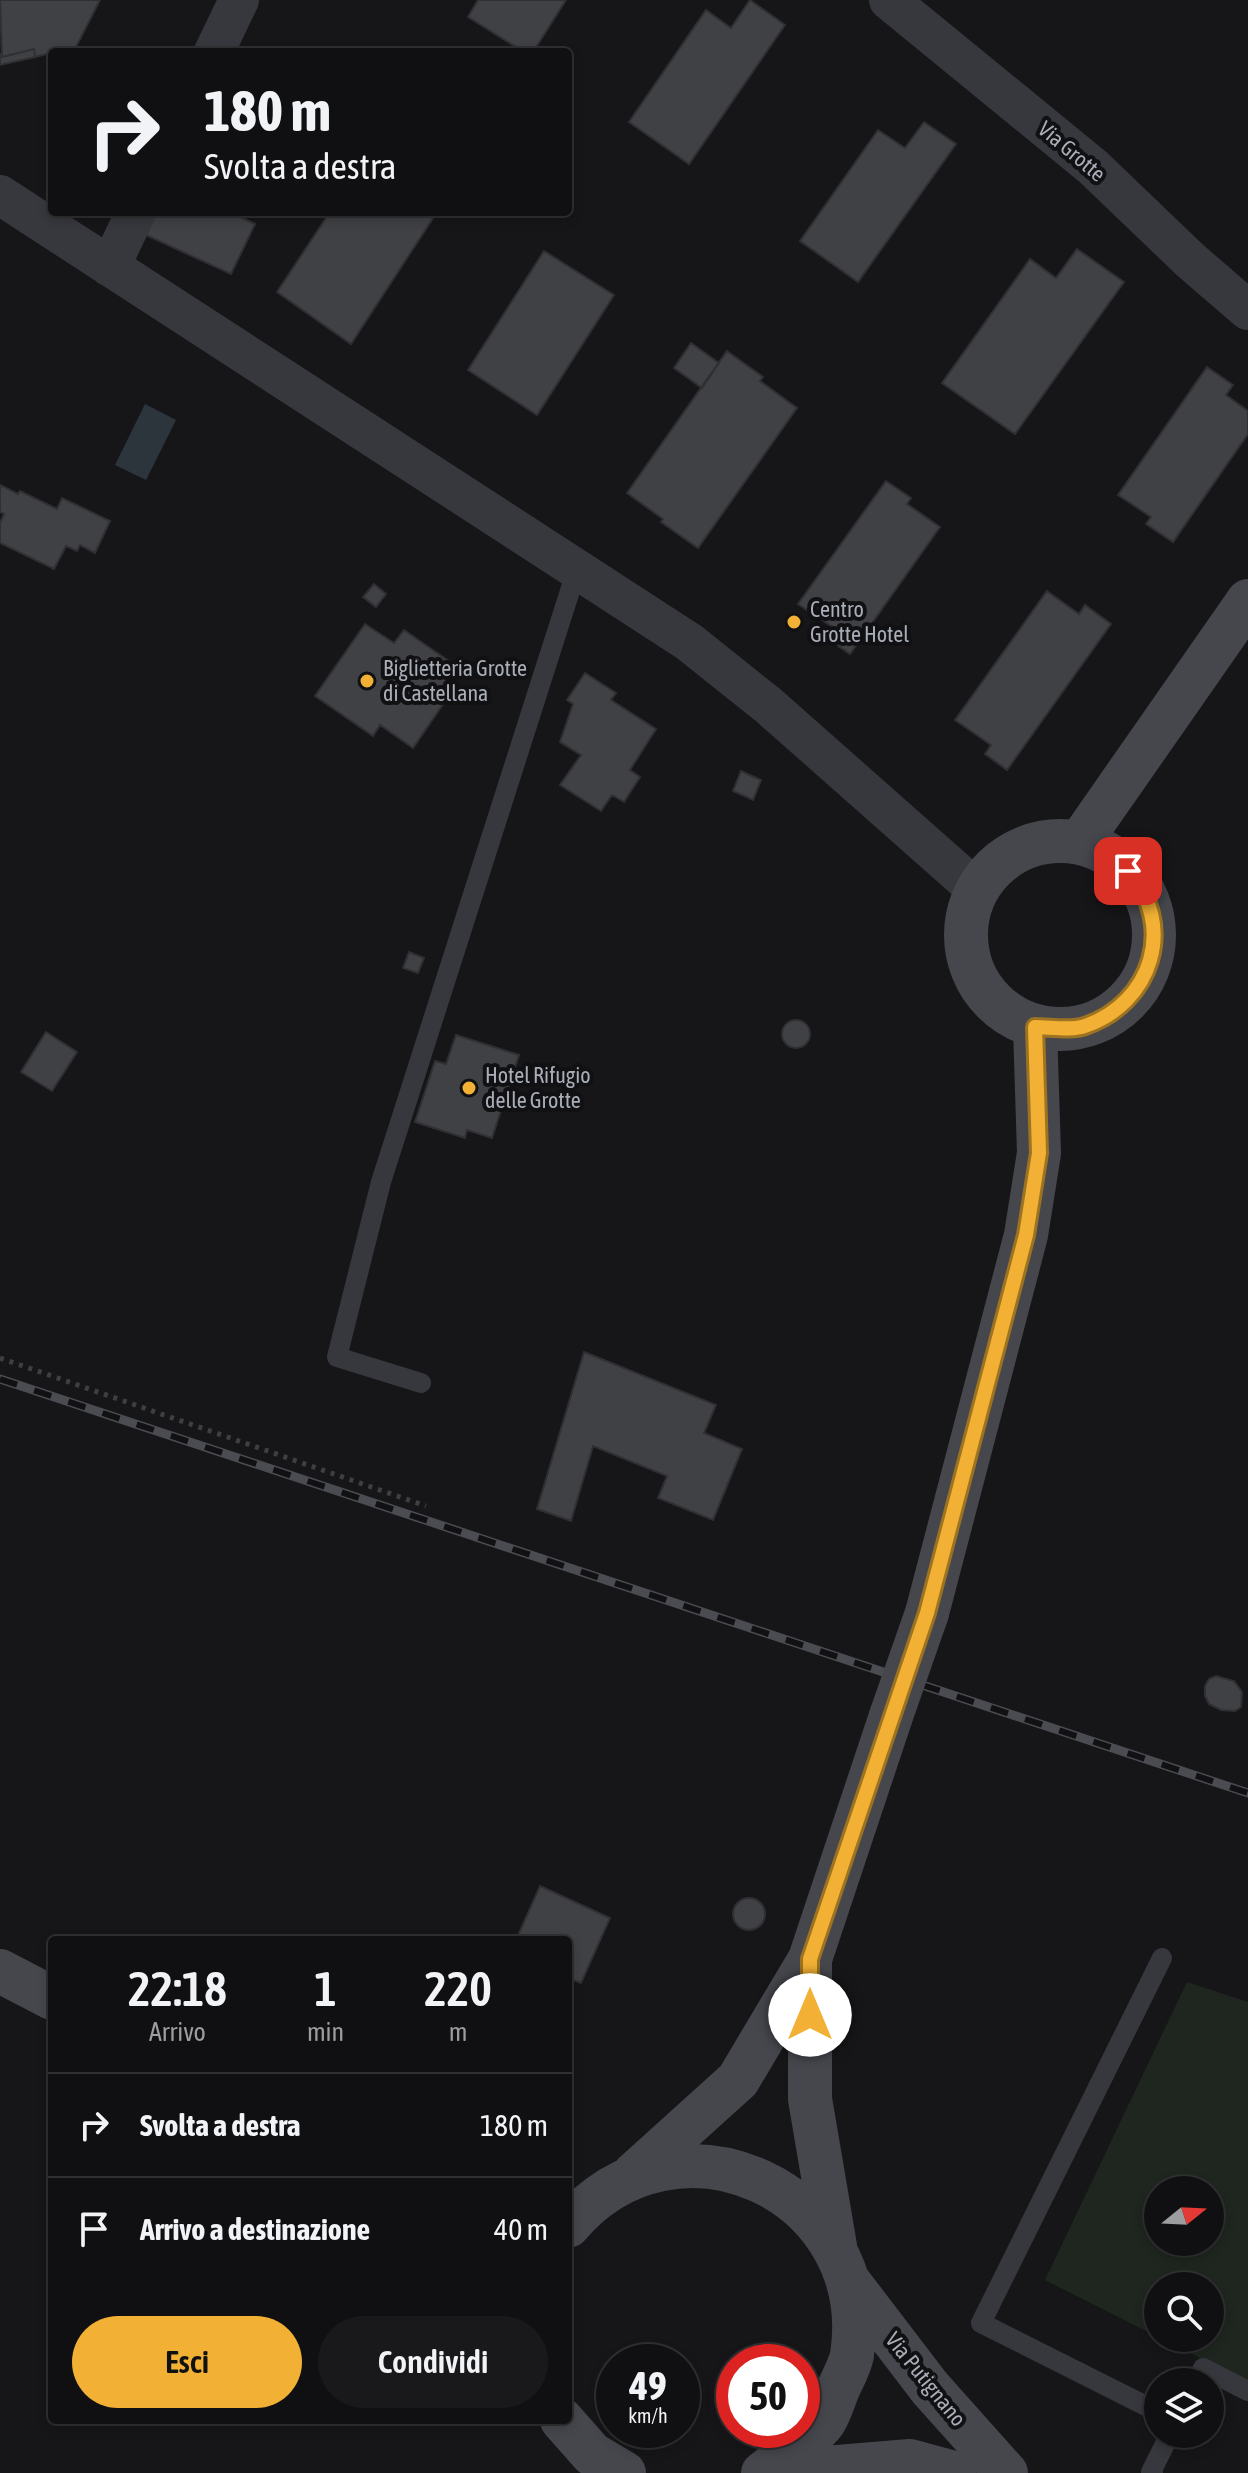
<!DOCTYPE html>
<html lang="it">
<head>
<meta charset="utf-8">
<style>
	body { margin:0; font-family:"Asap Condensed",sans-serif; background:#19191b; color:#f1f3f6; height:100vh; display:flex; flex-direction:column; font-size:30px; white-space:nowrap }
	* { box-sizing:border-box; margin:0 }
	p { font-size:26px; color:#9c9d9f }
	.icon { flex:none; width:44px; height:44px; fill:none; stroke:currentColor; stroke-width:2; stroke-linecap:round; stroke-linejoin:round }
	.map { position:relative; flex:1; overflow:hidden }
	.sheet { position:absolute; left:48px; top:1936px; width:524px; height:488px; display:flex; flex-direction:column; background:#101012; border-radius:8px; box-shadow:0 4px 12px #0003,0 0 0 2px #303032 }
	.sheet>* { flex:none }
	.guide { position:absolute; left:48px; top:48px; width:524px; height:168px; border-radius:8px; box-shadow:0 4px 12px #0003,0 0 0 2px #303032; background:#101012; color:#f1f3f6; overflow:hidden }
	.needle { width:52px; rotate:72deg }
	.tools { position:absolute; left:1144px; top:2176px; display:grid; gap:16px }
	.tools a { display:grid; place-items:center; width:80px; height:80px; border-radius:50%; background:#101012; box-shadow:0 4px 12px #0003,0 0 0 2px #303032; font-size:40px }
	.speed { position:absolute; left:596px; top:2344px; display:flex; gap:16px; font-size:40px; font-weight:700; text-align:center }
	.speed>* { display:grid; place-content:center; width:104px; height:104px; border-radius:50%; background:#101012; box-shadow:0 4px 12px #0003,0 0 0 2px #303032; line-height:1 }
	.speed small { font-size:20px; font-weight:400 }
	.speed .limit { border:12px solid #d22; background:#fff; color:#111 }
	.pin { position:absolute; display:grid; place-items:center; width:68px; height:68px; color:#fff; margin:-34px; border-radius:16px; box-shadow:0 4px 12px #0006 }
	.me { position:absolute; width:88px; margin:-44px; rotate:0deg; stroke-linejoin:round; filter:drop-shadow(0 0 6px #0008) }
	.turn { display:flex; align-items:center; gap:28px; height:168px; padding:0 24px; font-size:36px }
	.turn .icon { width:104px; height:104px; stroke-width:2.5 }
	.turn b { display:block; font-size:56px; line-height:68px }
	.eta { display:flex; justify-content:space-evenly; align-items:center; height:136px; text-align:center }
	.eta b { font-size:48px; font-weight:600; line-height:56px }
	.cta { display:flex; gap:16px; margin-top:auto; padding:16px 24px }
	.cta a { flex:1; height:92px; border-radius:48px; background:#f2b134; color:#111; font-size:32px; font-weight:600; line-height:92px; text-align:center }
	.cta a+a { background:#19191b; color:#f1f3f6 }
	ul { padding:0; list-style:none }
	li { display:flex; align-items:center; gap:24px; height:104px; padding:0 24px; border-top:2px solid #303032 }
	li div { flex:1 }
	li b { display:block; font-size:30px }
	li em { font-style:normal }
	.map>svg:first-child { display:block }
</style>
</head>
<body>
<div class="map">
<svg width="1248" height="2473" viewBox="0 0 1248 2473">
	<rect width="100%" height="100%" fill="#161618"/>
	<path fill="#1e261f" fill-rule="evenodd" d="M1187,1982L1248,2002V2382L1161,2338H1210V2286H1158V2337L1045,2280ZM1158,2190H1210V2242H1158Z"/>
	<path fill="#2c353c" d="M145,404L176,420L146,480L115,465Z"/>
	<path fill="#404145" stroke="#303034" stroke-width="2" d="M0,0H100L76,47L35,57L34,49L2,57Z
		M478,0H566L533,52H524L468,17Z
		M750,0L785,25L689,164L629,122L706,10L731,28Z
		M34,49L35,57L0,65V53L2,57Z
		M924,122L956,144L858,282L800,241L878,130L905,148Z
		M156,212H235L234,214L255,224L231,274L146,235Z
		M330,212H437L351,344L277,292Z
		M1077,249L1124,282L1015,434L942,383L1030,259L1056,278Z
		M544,251L614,295L537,415L468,370Z
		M691,343L719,363L702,388L674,368Z
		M727,351L763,377L760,381L797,408L698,548L661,522L663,519L627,493Z
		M1207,367L1233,385L1226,395L1248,411V434L1173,542L1146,524L1151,517L1118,495Z
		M886,481L911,498L907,504L940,527L850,654L824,636L831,626L798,604Z
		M0,485L18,494L20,491L57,509L62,498L110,521L95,553L80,545L77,551L66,546L54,569L0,543V523L4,514L0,512Z
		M374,584L386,594L376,607L363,597Z
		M1047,591L1079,614L1085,605L1111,624L1007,770L985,754L991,745L955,720Z
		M365,624L394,643L404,630L456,666L441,688L450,694L413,748L380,725L373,736L315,696Z
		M585,673L616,693L611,700L656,729L630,770L640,777L624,802L612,795L601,811L560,785L581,755L560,742L573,704L567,700Z
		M741,771L761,780L753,800L733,791Z
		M409,952L424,958L418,973L403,968Z
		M782 1034a14 14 0 1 1 28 0a14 14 0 1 1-28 0Z
		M46,1032L77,1052L52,1091L21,1072Z
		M456,1035L519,1055L492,1138L467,1130L465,1138L415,1122L435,1061L446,1064Z
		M584,1352L716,1405L704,1433L742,1449L713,1520L658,1498L667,1476L593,1446L571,1521L537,1509Z
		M1216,1676L1234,1681L1242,1692L1241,1707L1235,1711L1221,1710L1209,1704L1205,1696V1686L1209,1679Z
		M540,1886L610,1918L581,1983L568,1978V1940H516Z
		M733 1914a16 16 0 1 1 32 0a16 16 0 1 1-32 0Z"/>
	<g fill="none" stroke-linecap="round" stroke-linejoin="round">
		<path stroke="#3d3f44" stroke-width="5" stroke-dasharray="4 6" stroke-linecap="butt" d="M0,1358L426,1506"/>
		<path stroke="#37383d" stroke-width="20" d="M421,1383L337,1357L381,1182L577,569
			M1196,2382L1203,2368L1248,2391
			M1158,2412L981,2323L1162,1958
			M1153,2473L1151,2472L1170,2434"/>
		<path stroke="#37383d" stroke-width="40" d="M889,0L1093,167L1190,260L1248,310
			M214,52L239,0
			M0,195L689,642L768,705L976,889
			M110,267L136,212"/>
		<path stroke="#45474d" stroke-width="44" d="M966 935a94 94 0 1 1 188 0a94 94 0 1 1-188 0Z
			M1080,842L1248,601
			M927,1613L1026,1235L1039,1153L1035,1027
			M810,1961V2099L835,2246
			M0,1971L52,1998
			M634,2174L738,2080L810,1959L891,1716
			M568,2226C676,2098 877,2191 852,2355C850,2366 843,2378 838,2389C834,2399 830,2413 824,2422C815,2435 777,2462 763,2473
			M849,2282L930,2388L1006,2473
			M562,2420L592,2454L624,2473
			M766,2473L910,2461L954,2473"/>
		<g stroke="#4a4c52" stroke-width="9">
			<path id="rail" d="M0,1379L1248,1793"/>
		</g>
		<use href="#rail" stroke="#111113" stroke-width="6" stroke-dasharray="18" stroke-linecap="butt"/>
		<path stroke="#45474d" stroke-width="44" d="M891,1716L927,1613"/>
	</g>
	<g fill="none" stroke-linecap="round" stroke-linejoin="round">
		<g stroke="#9d7322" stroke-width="20">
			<path id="route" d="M810,2015V1959L927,1613L1026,1235L1039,1153L1035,1027C1050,1027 1071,1031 1085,1026C1152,1003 1177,925 1128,871"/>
		</g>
		<use href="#route" stroke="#f2b134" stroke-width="14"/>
	</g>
	<g fill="#f2b134" stroke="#111113" stroke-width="3">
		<circle cx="794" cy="622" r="8"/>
		<circle cx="367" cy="681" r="8"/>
		<circle cx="469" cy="1088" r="8"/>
	</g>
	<g text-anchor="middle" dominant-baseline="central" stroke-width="8" stroke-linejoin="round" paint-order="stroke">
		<g font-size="22" fill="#a8adb8" stroke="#111113">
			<text transform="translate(1072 151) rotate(40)">Via Grotte</text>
			<text transform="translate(926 2379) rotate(51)">Via Putignano</text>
		</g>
		<g font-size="22" fill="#a8adb8" stroke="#111113" text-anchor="start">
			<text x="810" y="609">Centro<tspan x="810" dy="25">Grotte Hotel</tspan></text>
			<text x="383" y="668">Biglietteria Grotte<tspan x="383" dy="25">di Castellana</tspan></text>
			<text x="485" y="1075">Hotel Rifugio<tspan x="485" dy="25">delle Grotte</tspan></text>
		</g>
	</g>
</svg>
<div class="tools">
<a><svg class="needle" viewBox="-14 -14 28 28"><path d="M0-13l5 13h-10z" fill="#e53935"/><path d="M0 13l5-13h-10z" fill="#9c9d9f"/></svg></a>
<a><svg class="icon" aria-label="search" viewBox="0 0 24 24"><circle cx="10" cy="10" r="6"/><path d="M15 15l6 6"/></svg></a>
<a><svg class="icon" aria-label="layers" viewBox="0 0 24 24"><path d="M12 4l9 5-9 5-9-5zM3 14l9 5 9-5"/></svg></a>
</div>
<div class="speed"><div>49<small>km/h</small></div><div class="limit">50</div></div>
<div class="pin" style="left:1128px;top:871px;background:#d93025"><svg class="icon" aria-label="arrive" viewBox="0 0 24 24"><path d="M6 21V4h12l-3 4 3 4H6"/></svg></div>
<svg class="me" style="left:810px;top:2015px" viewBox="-20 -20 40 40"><circle r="19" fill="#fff"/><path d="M0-13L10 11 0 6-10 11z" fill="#f2b134"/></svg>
<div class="guide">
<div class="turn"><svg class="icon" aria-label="right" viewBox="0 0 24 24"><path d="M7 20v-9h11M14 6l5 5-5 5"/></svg><div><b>180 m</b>Svolta a destra</div></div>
</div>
<section class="sheet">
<div class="eta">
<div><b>22:18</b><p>Arrivo</p></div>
<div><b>1</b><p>min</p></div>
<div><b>220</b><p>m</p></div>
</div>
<ul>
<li><svg class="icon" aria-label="right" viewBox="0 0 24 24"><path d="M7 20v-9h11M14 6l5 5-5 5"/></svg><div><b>Svolta a destra</b></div><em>180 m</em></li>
<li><svg class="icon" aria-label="arrive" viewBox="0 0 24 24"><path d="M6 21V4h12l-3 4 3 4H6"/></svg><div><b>Arrivo a destinazione</b></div><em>40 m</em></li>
</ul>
<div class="cta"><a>Esci</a><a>Condividi</a></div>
</section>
</div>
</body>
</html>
